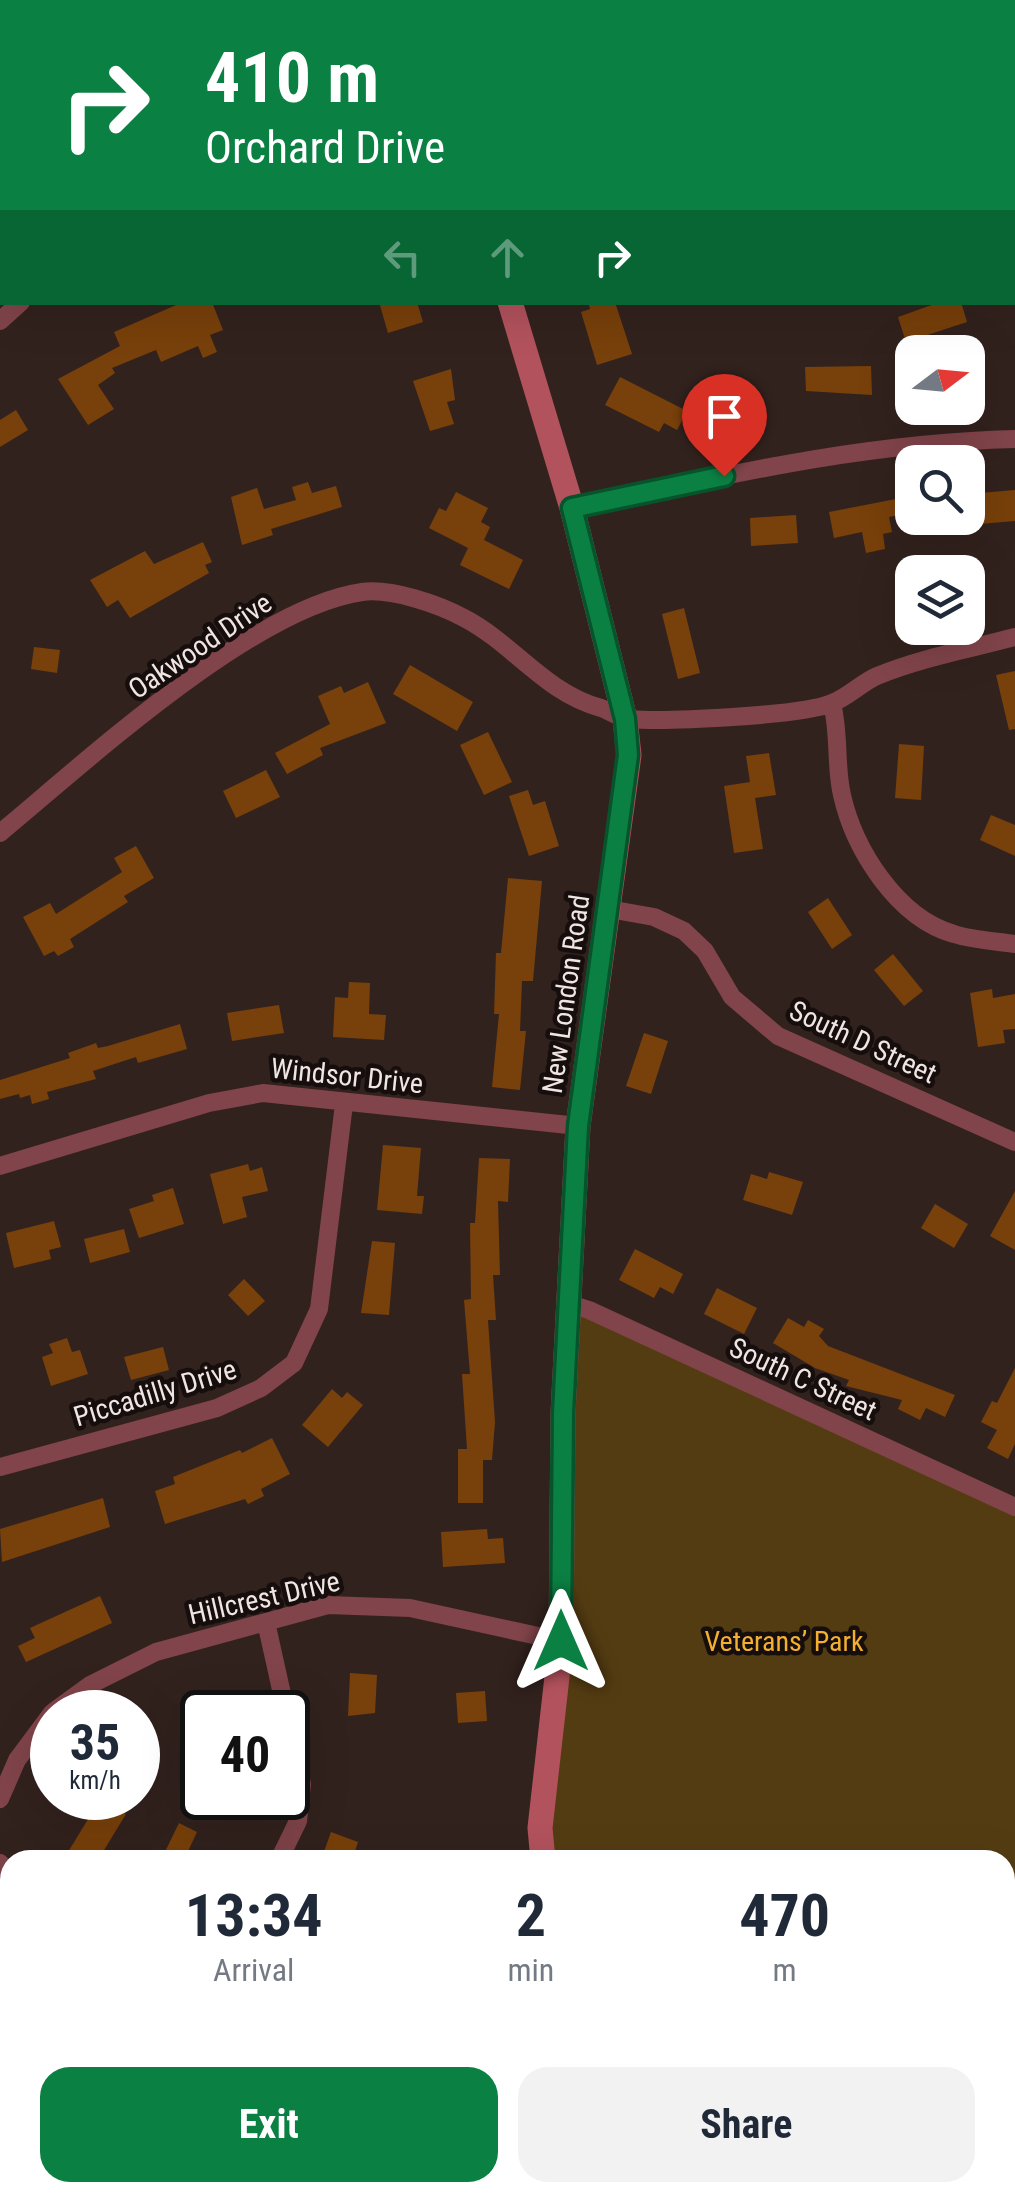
<!DOCTYPE html>
<html lang="en">
<head>
<meta charset="utf-8">
<style>
	body { margin:0; font-family:"Roboto Condensed",sans-serif; background:#f2f2f3; color:#1f2937; height:100vh; display:flex; flex-direction:column; font-size:38px; white-space:nowrap }
	* { box-sizing:border-box; margin:0 }
	p { font-size:32px; color:#747a83 }
	.icon { flex:none; width:55px; height:55px; fill:none; stroke:currentColor; stroke-width:2; stroke-linecap:round; stroke-linejoin:round }
	.map { position:relative; flex:1; overflow:hidden }
	.details { position:absolute; left:0px; top:1850px; width:1015px; height:352px; display:flex; flex-direction:column; background:#fff; border-radius:30px 30px 0 0; box-shadow:0 10px 40px #0002 }
	.details>* { flex:none }
	.banner { position:absolute; left:0px; top:0px; width:1015px; height:305px; box-shadow:0 10px 40px #0002; background:#0b8043; color:#fff; overflow:hidden }
	.needle { width:65px; rotate:74deg }
	.tools { position:absolute; left:895px; top:335px; display:grid; gap:20px }
	.tools a { display:grid; place-items:center; width:90px; height:90px; border-radius:20px; background:#fff; box-shadow:0 10px 40px #0002; font-size:50px }
	.speed { position:absolute; left:30px; top:1690px; display:flex; gap:20px; font-size:50px; font-weight:700; text-align:center }
	.speed>* { display:grid; place-content:center; width:130px; height:130px; border-radius:50%; background:#fff; box-shadow:0 10px 40px #0002; line-height:1 }
	.speed small { font-size:25px; font-weight:400 }
	.speed .limit { border:5px solid #111; border-radius:15px; background:#fff; color:#111 }
	.pin { position:absolute; display:grid; place-items:center; width:85px; height:85px; color:#fff; margin:-102px -42px; border-radius:50% 50% 50% 0; rotate:-45deg; box-shadow:0 0 10px #0007 }
	.pin .icon { rotate:45deg }
	.me { position:absolute; width:110px; margin:-55px; rotate:0deg; stroke-linejoin:round; filter:drop-shadow(0 0 8px #0008) }
	.turn { display:flex; align-items:center; gap:35px; height:210px; padding:0 40px; font-size:45px }
	.turn .icon { width:130px; height:130px; stroke-width:2.5 }
	.turn b { display:block; font-size:70px; line-height:85px }
	.lanes { display:flex; align-items:center; height:95px; padding:0 40px; background:#0003; justify-content:center; gap:50px; direction:ltr }
	.lanes .off { opacity:.35 }
	.eta { display:flex; justify-content:space-evenly; align-items:center; height:170px; text-align:center }
	.eta b { font-size:60px; font-weight:700; line-height:70px }
	.primary-button { display:flex; gap:20px; margin-top:auto; padding:20px 40px }
	.primary-button a { flex:1; height:115px; border-radius:30px; background:#0b8043; color:#fff; font-size:40px; font-weight:700; line-height:115px; text-align:center }
	.primary-button a+a { background:#f2f2f3; color:#1f2937 }
	.map>svg:first-child { display:block }
</style>
</head>
<body>
<div class="map">
<svg width="1015" height="2202" viewBox="0 0 1015 2202">
	<rect width="100%" height="100%" fill="#32221e"/>
	<path fill="#3f2822" d="M10,2102V2192L380,2193L355,2202H0V2105Z"/>
	<path fill="#543c12" d="M567,1303L1015,1507V2087L1005,2089V1860H543Z"/>
	<path fill="#78400a" d="M183,302H212L223,330L210,335L217,352L203,358L198,346L161,362L156,350L112,368L115,373L98,385L114,409L88,425L58,379L120,346L114,332Z
		M379,302H417L423,322L388,333Z
		M588,302H615L632,354L597,365L581,312L590,309Z
		M940,302H961L967,322L906,342L898,317Z
		M871,366L872,395L806,391L805,367Z
		M451,369L455,400L447,402L454,424L430,431L413,381Z
		M620,377L687,411L677,430L664,423L659,432L605,405Z
		M16,410L28,430L0,447V420Z
		M308,482L312,493L336,486L342,507L271,529L273,535L242,545L231,497L257,488L264,509L296,500L292,487Z
		M1015,490V521L968,525V494Z
		M456,492L488,508L481,522L490,527L484,540L523,560L509,589L460,565L468,548L429,528L439,508L446,511Z
		M896,499L899,515L889,517L892,532L883,534L885,549L866,553L862,532L834,538L829,512Z
		M796,515L798,543L751,546L750,518Z
		M203,542L212,562L205,565L209,573L130,618L118,600L107,607L90,580L145,551L154,564Z
		M684,608L700,673L678,679L662,614Z
		M34,647L60,650L57,673L31,669Z
		M410,665L473,702L457,731L393,694Z
		M1015,671V729L1009,730L996,675Z
		M368,682L386,723L320,748L323,755L287,774L275,753L330,724L318,696L341,686L344,693Z
		M488,732L512,782L484,795L460,745Z
		M899,744L924,746L921,800L895,798Z
		M769,753L776,795L755,798L763,849L734,853L724,786L750,782L746,756Z
		M266,770L280,797L236,818L223,791Z
		M528,790L533,805L545,801L559,846L529,856L509,796Z
		M991,815L1015,825V856L980,840Z
		M136,846L154,878L124,896L128,902L70,939L74,947L58,956L54,951L44,956L23,917L50,903L56,914L122,872L114,858Z
		M508,878L542,881L533,981H522L520,1031H526L520,1090L492,1087L499,1014H494L496,953H501Z
		M828,898L852,935L832,949L808,912Z
		M893,954L923,991L904,1006L874,970Z
		M349,982L370,983L369,1014L386,1015L384,1040L333,1037L335,997L348,998Z
		M992,989L993,998L1015,994V1029L1003,1030L1005,1043L978,1047L970,993Z
		M279,1005L284,1033L232,1041L227,1013Z
		M180,1024L187,1049L138,1063L136,1057L93,1071L96,1079L47,1092L49,1099L32,1104L30,1095L20,1098L19,1094L0,1099V1080L70,1058L68,1053L96,1043L98,1048L108,1046Z
		M644,1033L668,1041L651,1094L626,1086Z
		M383,1145L421,1148L417,1196H424L422,1214L377,1210Z
		M479,1158L510,1159L508,1202L498,1201L500,1275H493L496,1320H488L495,1422L492,1460H483V1503H458V1449H467L462,1374H470L464,1300L471,1299L470,1223H475Z
		M248,1164L250,1171L262,1167L268,1191L242,1197L247,1217L223,1224L210,1174Z
		M769,1172L803,1182L792,1215L743,1200L751,1174L767,1179Z
		M173,1188L184,1224L139,1238L129,1209L154,1201L152,1195Z
		M1015,1191V1250L990,1236Z
		M935,1204L968,1224L954,1248L921,1228Z
		M54,1221L61,1247L49,1250L51,1259L14,1268L6,1233Z
		M124,1229L130,1252L90,1263L84,1239Z
		M372,1241L395,1243L389,1315L361,1313Z
		M635,1249L683,1274L673,1294L660,1287L654,1298L619,1280Z
		M244,1279L265,1301L248,1316L228,1295Z
		M717,1288L757,1308L744,1334L704,1314Z
		M788,1318L804,1327L808,1320L824,1329L819,1336L828,1346L955,1395L945,1417L926,1408L920,1420L898,1409L902,1400L846,1386L849,1380L815,1368L773,1343Z
		M67,1338L72,1352L80,1350L88,1374L51,1386L42,1357L53,1353L49,1344Z
		M163,1347L169,1370L131,1380L124,1357Z
		M1015,1368V1444L1008,1459L987,1448L997,1430L981,1422L992,1401L997,1403Z
		M332,1389L342,1398L347,1392L363,1405L328,1447L302,1425Z
		M272,1438L290,1474L261,1489L264,1496L248,1504L245,1499L165,1524L155,1491L175,1484L173,1477L240,1450L242,1453Z
		M103,1498L110,1527L2,1562L0,1529Z
		M487,1529L488,1539L503,1538L505,1563L443,1567L441,1532Z
		M100,1596L112,1623L26,1662L18,1646L35,1638L30,1628Z
		M350,1673L377,1675L375,1713L348,1716Z
		M485,1691L487,1721L458,1723L456,1693Z
		M101,1798H123L117,1809L126,1814L98,1860H82L68,1852Z
		M179,1823L197,1832L184,1860H161Z
		M331,1832L358,1842L352,1860H321Z"/>
	<g fill="none" stroke-linecap="round" stroke-linejoin="round">
		<path stroke="#80444a" stroke-width="18" d="M1012,44H1015
			M0,321L21,302
			M572,508C722,476 860,443 1015,439
			M832,703C840,736 835,765 842,795C854,849 897,918 954,934C973,940 995,941 1015,944
			M0,833C87,761 252,608 362,592C391,588 438,604 464,618C514,644 545,693 601,708C610,711 619,718 629,719C664,722 802,716 832,703C848,697 861,683 877,676C920,658 970,649 1015,637
			M609,909L654,917L684,931L705,951L732,997L778,1036L1015,1142
			M0,1166L209,1103L263,1093L578,1126
			M567,1303L589,1310L1015,1507
			M0,1467L217,1408L261,1388L294,1363L319,1309L344,1104
			M266,1622L302,1784L298,1821L279,1860
			M53,1712L90,1685L156,1652L328,1605L410,1608L561,1641
			M0,1799L17,1760L52,1713
			M0,1863L2,1871"/>
		<path stroke="#b2525d" stroke-width="25" d="M419,0L420,2
			M510,302L572,508L625,719L629,755L578,1126L563,1413L561,1641L540,1828L543,1860
			M1005,2089L1015,2087
			M478,2192L484,2202
			M357,2202L396,2192
			M520,2202L561,2192
			M637,2202L667,2192"/>
	</g>
	<g fill="none" stroke-linecap="round" stroke-linejoin="round">
		<g stroke="#07532c" stroke-width="25">
			<path id="route" d="M561,1641L563,1413L578,1126L628,755L625,719L572,508L724,476"/>
		</g>
		<use href="#route" stroke="#0b8043" stroke-width="18"/>
	</g>
	<g text-anchor="middle" dominant-baseline="central" stroke-width="9" stroke-linejoin="round" paint-order="stroke">
		<g font-size="28" fill="#f0e5e2" stroke="#150e0c">
			<text transform="translate(200 646) rotate(-34)">Oakwood Drive</text>
			<text transform="translate(566 994) rotate(-82)">New London Road</text>
			<text transform="translate(863 1042) rotate(25)">South D Street</text>
			<text transform="translate(347 1076) rotate(6)">Windsor Drive</text>
			<text transform="translate(803 1379) rotate(25)">South C Street</text>
			<text transform="translate(155 1393) rotate(-17)">Piccadilly Drive</text>
			<text transform="translate(264 1598) rotate(-13)">Hillcrest Drive</text>
		</g>
		<g font-size="28" fill="#f4af30" stroke="#150e0c">
			<text x="784" y="1641">Veterans’ Park</text>
		</g>
	</g>
</svg>
<div class="tools">
<a><svg class="needle" viewBox="-14 -14 28 28"><path d="M0-13l5 13h-10z" fill="#e53935"/><path d="M0 13l5-13h-10z" fill="#747a83"/></svg></a>
<a><svg class="icon" aria-label="search" viewBox="0 0 24 24"><circle cx="10" cy="10" r="6"/><path d="M15 15l6 6"/></svg></a>
<a><svg class="icon" aria-label="layers" viewBox="0 0 24 24"><path d="M12 4l9 5-9 5-9-5zM3 14l9 5 9-5"/></svg></a>
</div>
<div class="speed"><div>35<small>km/h</small></div><div class="limit">40</div></div>
<div class="pin" style="left:724px;top:476px;background:#d93025"><svg class="icon" aria-label="arrive" viewBox="0 0 24 24"><path d="M6 21V4h12l-3 4 3 4H6"/></svg></div>
<svg class="me" style="left:561px;top:1641px" viewBox="-20 -20 40 40"><path d="M0-17L14 15 0 8-14 15z" fill="#0b8043" stroke="#fff" stroke-width="4"/></svg>
<div class="banner">
<div class="turn"><svg class="icon" aria-label="right" viewBox="0 0 24 24"><path d="M7 20v-9h11M14 6l5 5-5 5"/></svg><div><b>410 m</b>Orchard Drive</div></div>
<div class="lanes"><svg class="icon off" aria-label="left" viewBox="0 0 24 24"><path d="M17 20v-9H6M10 6l-5 5 5 5"/></svg><svg class="icon off" aria-label="ahead" viewBox="0 0 24 24"><path d="M12 20V5M6 11l6-6 6 6"/></svg><svg class="icon" aria-label="right" viewBox="0 0 24 24"><path d="M7 20v-9h11M14 6l5 5-5 5"/></svg></div>
</div>
<section class="details">
<div class="eta">
<div><b>13:34</b><p>Arrival</p></div>
<div><b>2</b><p>min</p></div>
<div><b>470</b><p>m</p></div>
</div>
<div class="primary-button"><a>Exit</a><a>Share</a></div>
</section>
</div>
</body>
</html>
